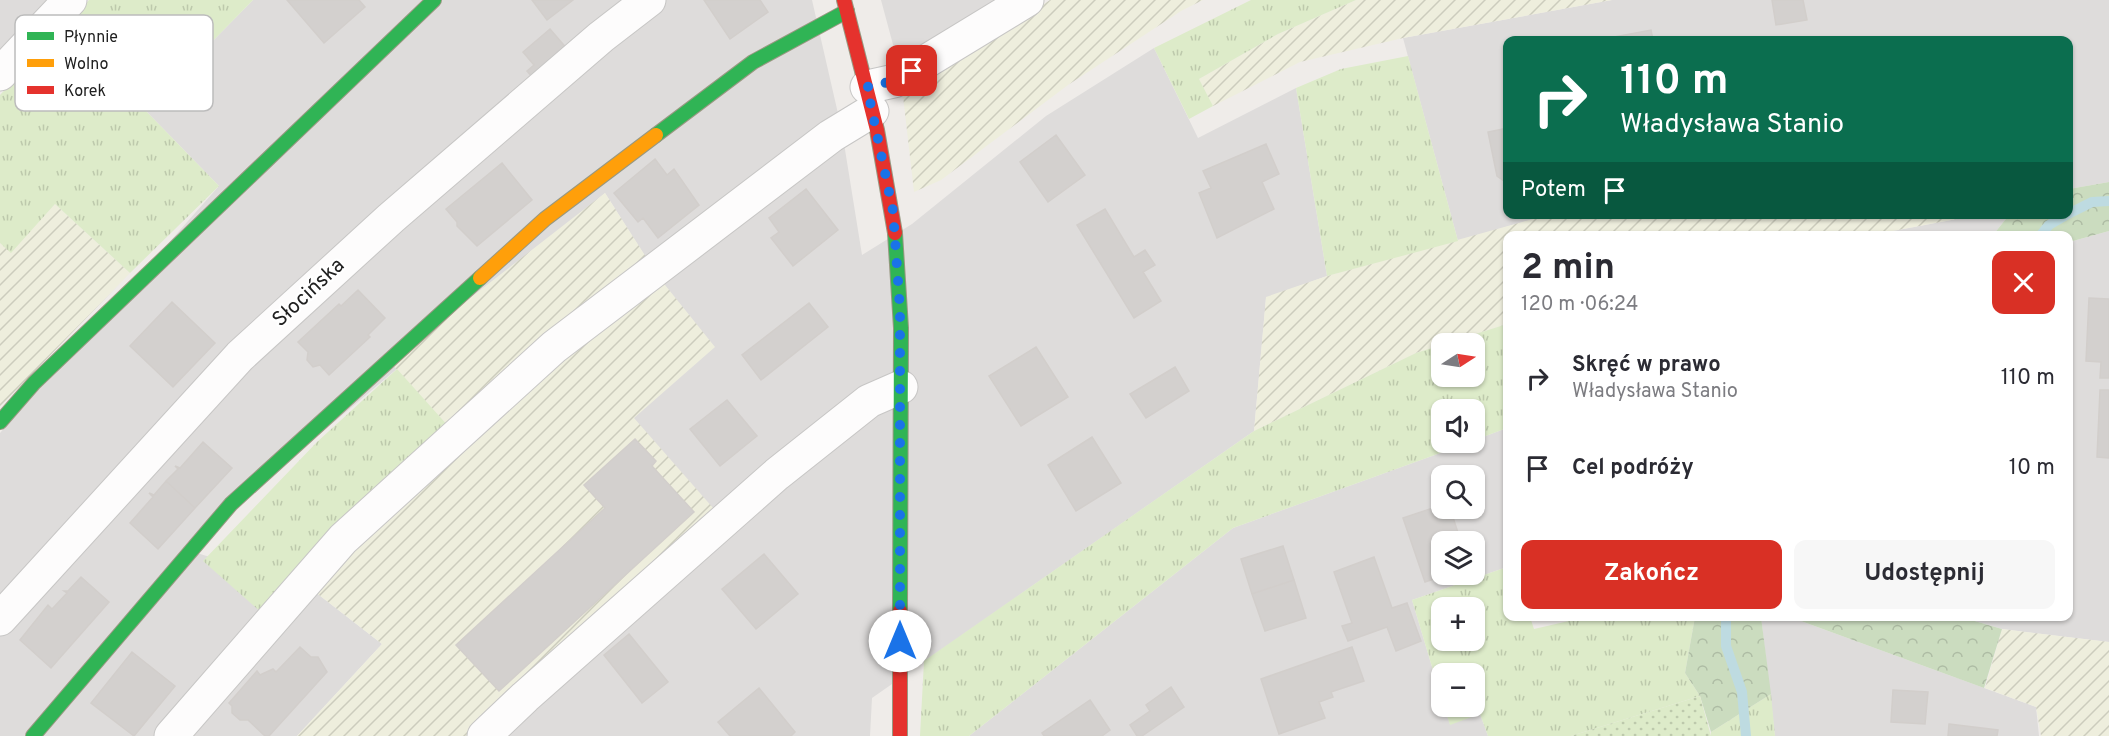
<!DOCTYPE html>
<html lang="pl">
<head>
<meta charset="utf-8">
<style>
	body { margin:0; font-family:Overpass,sans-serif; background:#f7f7f7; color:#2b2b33; height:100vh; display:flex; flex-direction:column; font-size:22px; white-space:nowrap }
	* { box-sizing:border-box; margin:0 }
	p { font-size:20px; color:#7c7c81 }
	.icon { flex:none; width:33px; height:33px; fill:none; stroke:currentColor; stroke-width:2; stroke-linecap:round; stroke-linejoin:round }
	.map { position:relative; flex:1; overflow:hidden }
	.panel { position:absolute; left:1503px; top:231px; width:570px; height:390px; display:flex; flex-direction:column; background:#fff; border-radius:12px; box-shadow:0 2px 4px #0004 }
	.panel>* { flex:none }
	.hud { position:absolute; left:1503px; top:36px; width:570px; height:183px; border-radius:12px; box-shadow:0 2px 4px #0004; background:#0b6e4f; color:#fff; overflow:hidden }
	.needle { width:39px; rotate:78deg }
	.tools { position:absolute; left:1431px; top:333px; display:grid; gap:12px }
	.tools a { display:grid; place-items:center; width:54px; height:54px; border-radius:12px; background:#fff; box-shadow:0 2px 4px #0004; font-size:30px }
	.pin { position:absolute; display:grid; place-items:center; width:51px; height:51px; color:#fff; margin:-26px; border-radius:12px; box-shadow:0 3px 9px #0006 }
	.me { position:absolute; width:66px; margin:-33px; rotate:0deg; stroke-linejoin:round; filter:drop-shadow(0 0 4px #0008) }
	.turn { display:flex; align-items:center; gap:21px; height:126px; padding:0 18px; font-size:27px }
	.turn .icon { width:78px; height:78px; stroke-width:2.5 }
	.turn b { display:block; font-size:42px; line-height:51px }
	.then { display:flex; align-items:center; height:57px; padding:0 18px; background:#0003; gap:12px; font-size:22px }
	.round { display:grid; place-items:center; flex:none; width:63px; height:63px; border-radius:12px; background:#f7f7f7 }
	.overview { display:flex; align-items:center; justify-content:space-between; height:102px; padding:0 18px }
	h1 { font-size:36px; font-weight:700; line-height:45px }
	.cta { display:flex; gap:12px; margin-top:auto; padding:12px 18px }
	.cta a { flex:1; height:69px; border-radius:12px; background:#d93025; color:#fff; font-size:24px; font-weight:700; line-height:69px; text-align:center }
	.cta a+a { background:#f7f7f7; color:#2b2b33 }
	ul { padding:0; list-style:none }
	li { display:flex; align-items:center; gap:18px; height:90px; padding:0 18px }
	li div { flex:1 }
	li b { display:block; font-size:22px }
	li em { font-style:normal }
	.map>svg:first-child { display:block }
</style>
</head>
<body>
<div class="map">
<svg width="2109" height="736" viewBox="0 0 2109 736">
	<defs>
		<pattern id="farmland-furrows" width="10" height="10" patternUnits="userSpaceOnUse" patternTransform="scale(1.5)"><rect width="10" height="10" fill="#eed"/><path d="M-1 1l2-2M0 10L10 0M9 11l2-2" fill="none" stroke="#ccccbd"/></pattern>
		<pattern id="grass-tufts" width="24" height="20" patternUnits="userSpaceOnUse" patternTransform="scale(1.5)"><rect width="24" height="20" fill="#ddebc9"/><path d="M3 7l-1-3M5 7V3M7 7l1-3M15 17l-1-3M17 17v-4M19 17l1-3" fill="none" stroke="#bdc9ac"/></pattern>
		<pattern id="forest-crowns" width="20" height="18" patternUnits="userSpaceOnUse" patternTransform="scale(1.5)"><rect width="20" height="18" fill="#cbdcbf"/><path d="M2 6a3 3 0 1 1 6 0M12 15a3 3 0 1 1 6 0" fill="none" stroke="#aebca4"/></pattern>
		<pattern id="garden-dots" width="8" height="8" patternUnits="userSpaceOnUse" patternTransform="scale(1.5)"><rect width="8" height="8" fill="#ddebc9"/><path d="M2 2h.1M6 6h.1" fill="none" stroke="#bdc9ac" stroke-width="1.8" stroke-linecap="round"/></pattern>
	</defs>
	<rect width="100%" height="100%" fill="#efece9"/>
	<path fill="#dedcdb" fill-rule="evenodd" d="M0,0H72L0,78Z
		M253,0H812L842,131L862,255L912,224L1046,116L1154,48L1198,138L1296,88L1327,276L1266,298L1254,431L872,698L870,736H493L634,418L657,275L605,193L184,549L310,588L382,644L297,736H0V433L219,186L145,110Z
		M881,0H1001L922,49L895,52Z
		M1612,0H2109V182L2069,189L2068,40H1508V214L1548,215L1458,241L1403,38Z
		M1978,215H2009L1993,235L1866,236Z
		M2109,231V642L2002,629L1961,617L2068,616L2069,246L2073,241Z
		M1507,428V567L1412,600L1441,697L1442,706L1444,707L1450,724L1480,714L1488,736H969L1233,528L1468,443L1474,442L1475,440ZM1442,476H1474V508H1442ZM1442,542H1474V574H1442Z
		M1761,617H1790L2036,707L2039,736H1775Z"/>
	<path fill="url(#farmland-furrows)" d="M1050,0H1203L1181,11L1068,85L941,180L914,192L903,96Z
		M1356,0H1612L1403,38L1300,62L1213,106L1199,79L1278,34Z
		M605,193L646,257L450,428L389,361Z
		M55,204L130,273L0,407V243L11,252Z
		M1548,215H1978L1866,236H1508L1507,324L1416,353L1254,431L1266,297L1327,276Z
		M657,275L715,347L634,418L714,509L469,736H297L382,644L310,588Z
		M2002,629L2109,642V736H2041L2036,707L1985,688Z"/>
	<path fill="url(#grass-tufts)" fill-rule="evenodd" d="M89,0H253L145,110L219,186L130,273L55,204L11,253L0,243V95Z
		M1251,0H1356L1278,34L1199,79L1213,106L1189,119L1154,48Z
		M1408,56L1458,241L1327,276L1296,88L1341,69Z
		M1507,324V428L1475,440L1474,410H1442V442L1468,443L1233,528L969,736H920L924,661L1254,431L1416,353L1441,345L1442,376H1474V344L1447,343Z
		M397,369L450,428L262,613L203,561L317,442Z
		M1507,567L1508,616L1530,617L1534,629L1586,617H1695L1685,673L1700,696L1571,736H1488L1480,714L1450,725L1444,707L1474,706V674H1442L1441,697L1412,600ZM1442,608H1474V640H1442Z
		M1771,694L1775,736H1711V732Z"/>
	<path fill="url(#forest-crowns)" d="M2109,182V231L2073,241L2069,246L2068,236L1993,235L2009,215L2068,214L2069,189Z
		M1695,617H1761L1771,694L1711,732L1700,696L1685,673Z
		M1790,617H1961L2002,629L1984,688Z"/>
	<path fill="url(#garden-dots)" d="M1700,696L1711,736H1571Z"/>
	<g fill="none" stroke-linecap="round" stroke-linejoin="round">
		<path stroke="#bedbe1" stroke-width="10" d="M2068,214L2092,202L2109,201
			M2040,236L2049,225L2068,214
			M1726,616V646L1742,692L1746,736"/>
	</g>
	<path fill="#d3d0ce" stroke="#d2cecb" stroke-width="1.5" d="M287,0H359L365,7L324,43Z
		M532,0H573L547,20Z
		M704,0H760L768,12L730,39Z
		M1772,0H1803L1807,20L1776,25Z
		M550,29L568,50L534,79L527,71L534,65L523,52Z
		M1651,30L1653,40H1598Z
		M1508,128V181H1504L1497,176L1488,132Z
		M1056,135L1085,175L1048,202L1020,162Z
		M1266,144L1279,174L1262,182L1274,209L1217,238L1199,193L1211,188L1203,171Z
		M655,159L667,175L674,169L699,205L658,238L643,218L638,222L614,193Z
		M502,163L532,200L477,246L457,226V222L446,209Z
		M806,189L838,230L793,266L771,238L779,232L769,218Z
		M1105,209L1134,257L1145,250L1155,265L1143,272L1161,301L1134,318L1077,225Z
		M358,290L385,318L368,335L370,337L329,375L320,365L313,367L307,360L308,352L298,342L339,304L341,306Z
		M2089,298L2109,299V378H2100L2101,362L2086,361Z
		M172,302L215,343L173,387L130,346Z
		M809,303L828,327L761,380L742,355Z
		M1036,347L1068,397L1021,426L989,376Z
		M1175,367L1189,391L1146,418L1130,394Z
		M2100,390H2109V458L2097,457Z
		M727,400L757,436L720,466L690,429Z
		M1092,437L1121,483L1076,511L1048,465Z
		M635,439L656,461L652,466L694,512L499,691L456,645L605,508L584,485Z
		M203,442L232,468L195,508L166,481L178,469L175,466L180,468Z
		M166,481L195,508L158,549L130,523L153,497L149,493L154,495Z
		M1442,505V508H1450L1461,542H1442V574H1448L1425,582L1403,518Z
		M1283,546L1294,580L1252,594L1241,559Z
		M764,554L798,594L756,629L722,589Z
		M1374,557L1392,608L1407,603L1421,641L1396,651L1387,627L1348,641L1342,626L1352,623L1334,572Z
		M81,577L109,602L51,668L20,640L48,605L52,609L67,593L64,591H68Z
		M1294,580L1306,618L1265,631L1252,594Z
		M629,634L668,682L642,703L604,655Z
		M300,647L311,657H318L327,672L269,736H265L248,720H240L232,713V706L229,703L257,671L260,675L273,669L276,672Z
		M1352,647L1364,681L1331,692L1333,697L1319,702L1325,718L1279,734L1261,679Z
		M132,652L175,686L134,736L91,703Z
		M1171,687L1184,707L1142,736H1137L1130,725L1150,711L1146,705Z
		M759,688L795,732L791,736H730L718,722Z
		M1893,690L1928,692L1925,724L1891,722Z
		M1090,700L1110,730L1102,736H1044L1042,733Z
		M1949,724L1998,730L1997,736H1948Z"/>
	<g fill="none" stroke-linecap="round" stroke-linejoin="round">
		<g stroke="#c7c6c5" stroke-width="35">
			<path id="street" d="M0,74L70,0
				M867,87L894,81L1027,0
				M0,619L240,356L391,218L601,37L649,0
				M171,736L343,539L554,347L831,136L872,111
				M484,736L525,697L777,474L869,401L901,387"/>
		</g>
		<g stroke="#989881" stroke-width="16">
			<path id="fast" d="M656,135L753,62L847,11
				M895,233L901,328L900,611
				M0,422L34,383L434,0
				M33,736L231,504L480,278"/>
		</g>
		<g stroke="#989881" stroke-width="16">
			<path id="slow" d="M480,278L545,219L656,135"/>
		</g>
		<g stroke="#989881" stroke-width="16">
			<path id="jam" d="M844,0L877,130L895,233
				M900,736V611"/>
		</g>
		<use href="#street" stroke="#fdfcfc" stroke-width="33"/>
		<use href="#fast" stroke="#30b455" stroke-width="14"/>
		<use href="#slow" stroke="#ff9f0a" stroke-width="14"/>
		<use href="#jam" stroke="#e5322d" stroke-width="14"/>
	</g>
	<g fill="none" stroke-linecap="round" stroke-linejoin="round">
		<path stroke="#1a73e8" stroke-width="10" stroke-dasharray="0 18" d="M900,641V309L893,211L867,87L894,81L912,71"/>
	</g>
	<g text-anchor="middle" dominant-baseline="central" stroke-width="4.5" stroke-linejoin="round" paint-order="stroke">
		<g font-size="21" fill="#202020" stroke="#fff">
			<text transform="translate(309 293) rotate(-43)">Słocińska</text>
		</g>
	</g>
	<rect x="15" y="15" width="198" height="96" rx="9" fill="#fff" stroke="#bcbcbc" stroke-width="1.5"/>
	<rect x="27" y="32" width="27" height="8" fill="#30b455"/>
	<rect x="27" y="59" width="27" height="8" fill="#ff9f0a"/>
	<rect x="27" y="86" width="27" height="8" fill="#e5322d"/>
	<g font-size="16" fill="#202020">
		<text x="64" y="42">Płynnie</text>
		<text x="64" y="69">Wolno</text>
		<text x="64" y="96">Korek</text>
	</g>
</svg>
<div class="tools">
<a><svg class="needle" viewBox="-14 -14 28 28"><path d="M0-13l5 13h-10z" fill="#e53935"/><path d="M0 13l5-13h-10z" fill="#7c7c81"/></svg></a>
<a><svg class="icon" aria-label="sound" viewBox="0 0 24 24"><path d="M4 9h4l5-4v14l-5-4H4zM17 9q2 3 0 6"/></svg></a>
<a><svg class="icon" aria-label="search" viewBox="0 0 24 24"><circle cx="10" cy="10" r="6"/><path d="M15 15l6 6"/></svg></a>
<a><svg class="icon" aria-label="layers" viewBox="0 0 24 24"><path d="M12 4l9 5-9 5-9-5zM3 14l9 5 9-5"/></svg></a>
<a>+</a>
<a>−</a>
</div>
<div class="pin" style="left:912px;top:71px;background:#d93025"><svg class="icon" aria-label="arrive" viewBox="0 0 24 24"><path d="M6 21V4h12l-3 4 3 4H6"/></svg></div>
<svg class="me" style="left:900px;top:641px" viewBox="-20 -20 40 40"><circle r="19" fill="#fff"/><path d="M0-13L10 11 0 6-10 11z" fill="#1a73e8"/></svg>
<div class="hud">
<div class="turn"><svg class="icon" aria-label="right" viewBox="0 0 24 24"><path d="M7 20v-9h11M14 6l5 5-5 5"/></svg><div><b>110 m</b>Władysława Stanio</div></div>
<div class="then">Potem<svg class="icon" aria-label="arrive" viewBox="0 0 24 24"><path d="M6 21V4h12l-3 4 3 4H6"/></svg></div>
</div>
<section class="panel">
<div class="overview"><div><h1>2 min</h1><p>120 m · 06:24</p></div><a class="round" style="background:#d93025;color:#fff"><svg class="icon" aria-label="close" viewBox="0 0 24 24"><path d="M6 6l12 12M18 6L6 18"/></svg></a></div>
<ul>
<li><svg class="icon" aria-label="right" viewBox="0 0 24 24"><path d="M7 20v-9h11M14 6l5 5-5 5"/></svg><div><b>Skręć w prawo</b><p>Władysława Stanio</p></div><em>110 m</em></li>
<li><svg class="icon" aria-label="arrive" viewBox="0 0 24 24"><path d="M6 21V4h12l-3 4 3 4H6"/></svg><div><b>Cel podróży</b></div><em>10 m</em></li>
</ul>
<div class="cta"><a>Zakończ</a><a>Udostępnij</a></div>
</section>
</div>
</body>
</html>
